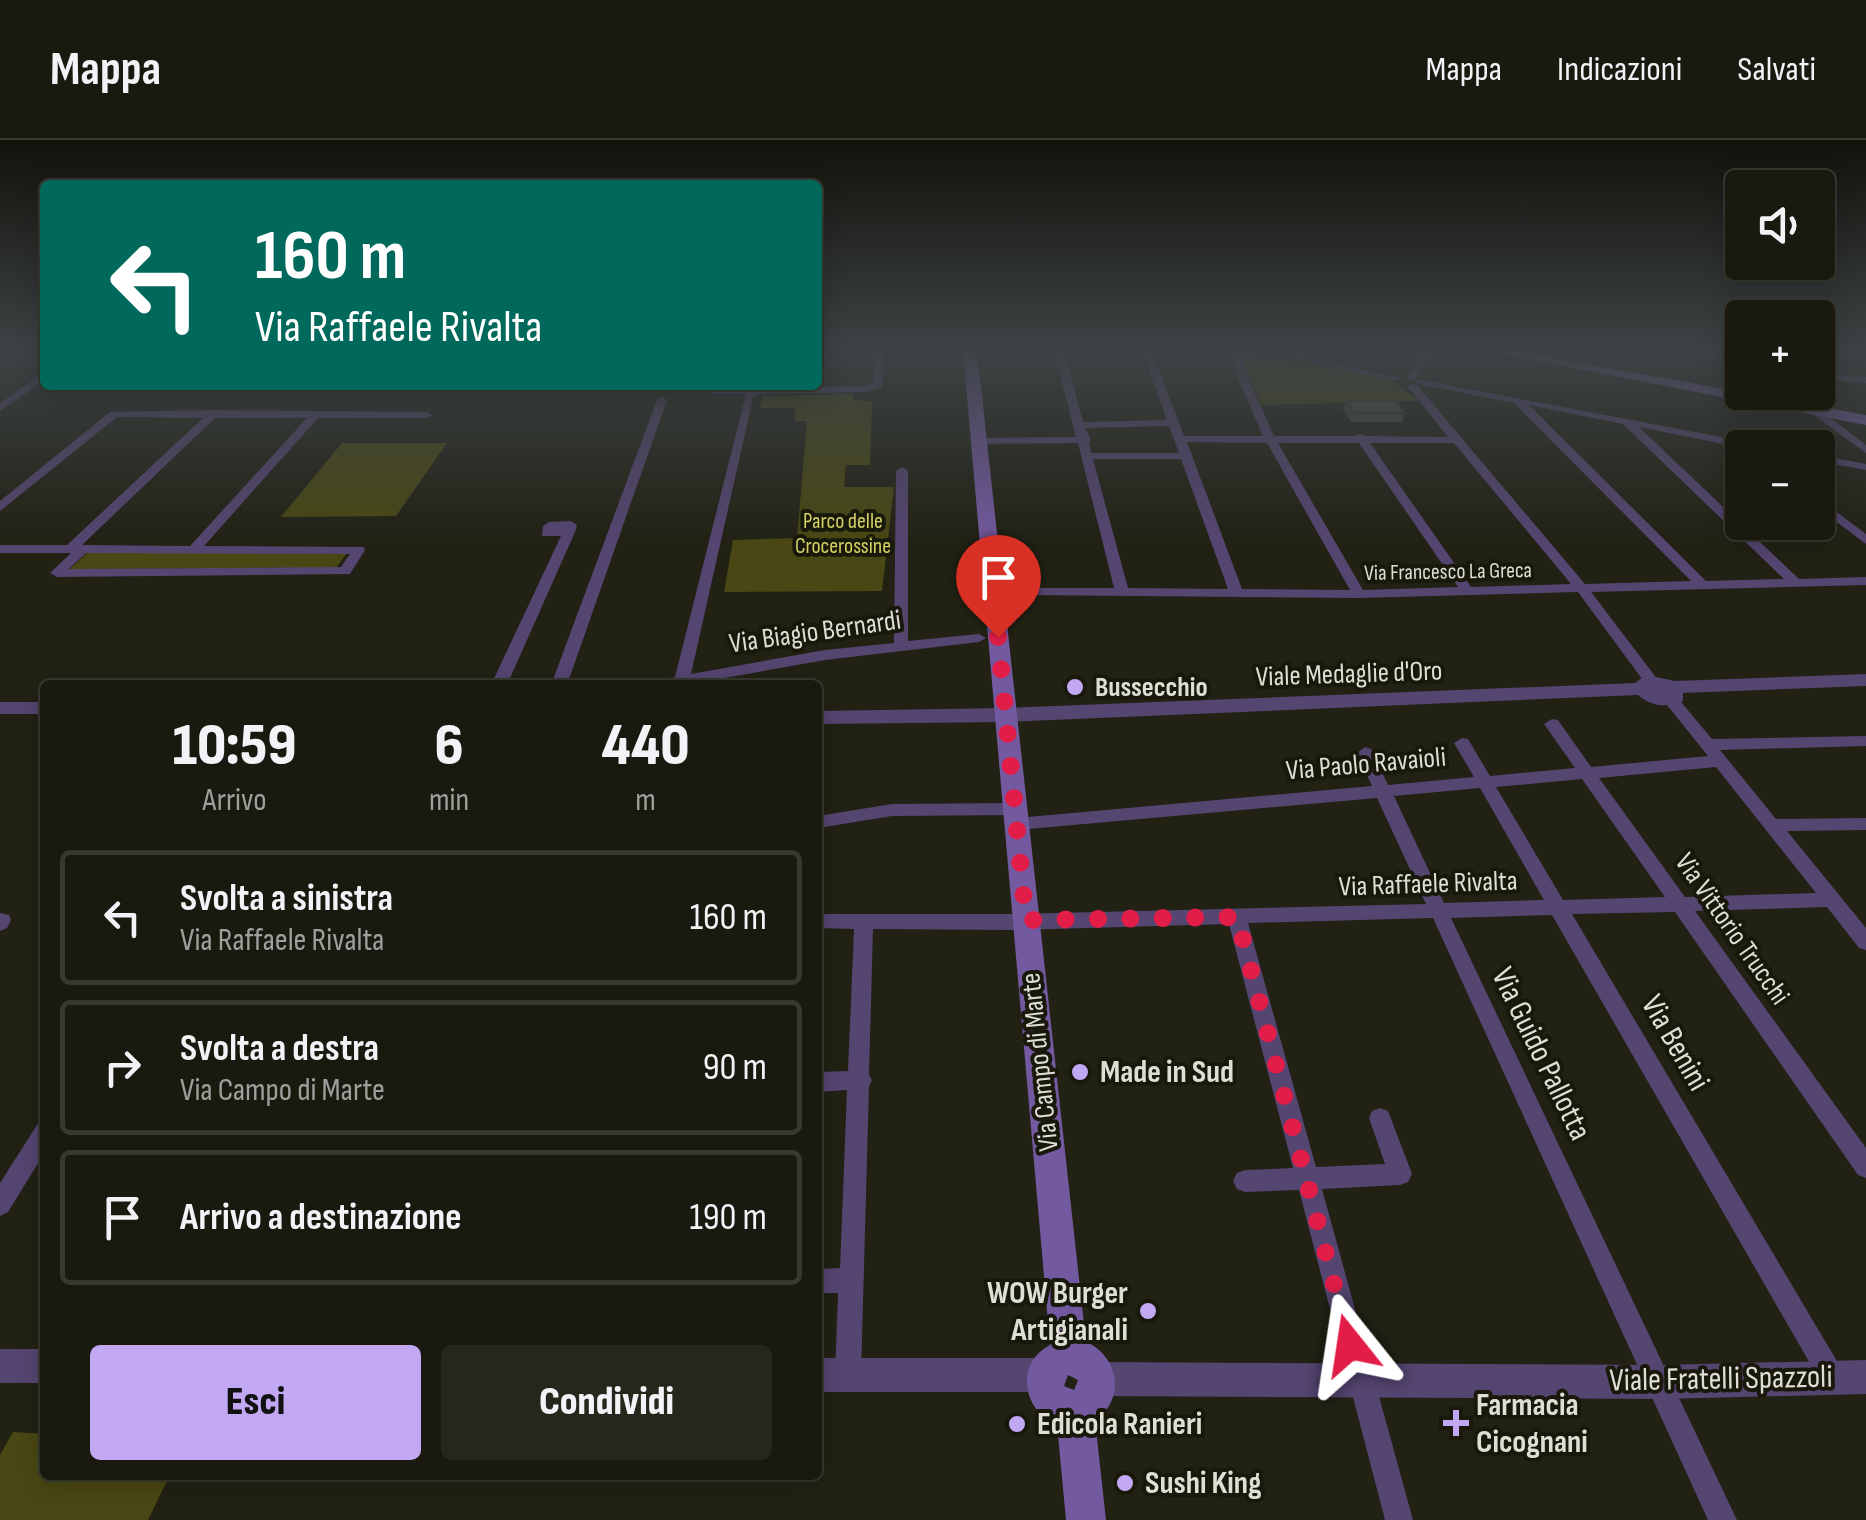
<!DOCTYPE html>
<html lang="it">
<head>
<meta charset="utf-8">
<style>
	body { margin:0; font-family:"Sofia Sans Condensed",sans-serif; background:#26261d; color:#f1f3f6; height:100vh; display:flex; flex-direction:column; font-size:38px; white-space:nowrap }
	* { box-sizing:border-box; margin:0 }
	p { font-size:32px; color:#9fa09e }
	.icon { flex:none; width:55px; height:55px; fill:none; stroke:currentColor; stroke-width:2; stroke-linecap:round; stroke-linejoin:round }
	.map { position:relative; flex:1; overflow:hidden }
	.panel { position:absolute; left:40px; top:540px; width:782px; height:800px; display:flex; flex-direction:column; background:#19190f; border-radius:10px; box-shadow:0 5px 25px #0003,0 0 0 2px #37382f }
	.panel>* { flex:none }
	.hud { position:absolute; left:40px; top:40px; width:782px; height:210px; border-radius:10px; box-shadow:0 5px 25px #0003,0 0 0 2px #37382f; background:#00695c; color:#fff; overflow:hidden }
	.buttons { position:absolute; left:1725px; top:30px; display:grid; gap:20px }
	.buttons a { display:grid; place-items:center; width:110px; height:110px; border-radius:10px; background:#19190f; box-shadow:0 5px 25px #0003,0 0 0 2px #37382f; font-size:50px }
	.pin { position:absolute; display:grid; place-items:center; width:85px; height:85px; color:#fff; margin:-102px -42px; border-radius:50% 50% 50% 0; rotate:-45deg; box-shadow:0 0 10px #0007 }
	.pin .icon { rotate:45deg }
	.me { position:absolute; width:110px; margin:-55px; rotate:345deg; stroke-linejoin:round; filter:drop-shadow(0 0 8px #0008) }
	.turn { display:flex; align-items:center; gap:35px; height:210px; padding:0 50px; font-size:45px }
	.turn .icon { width:130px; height:130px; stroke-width:2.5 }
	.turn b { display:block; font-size:70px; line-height:85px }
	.eta { display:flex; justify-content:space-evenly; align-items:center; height:170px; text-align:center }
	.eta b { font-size:60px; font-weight:800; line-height:70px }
	.button { display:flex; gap:20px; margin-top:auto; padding:20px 50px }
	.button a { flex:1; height:115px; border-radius:10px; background:#c2a8f3; color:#111; font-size:40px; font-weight:800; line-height:115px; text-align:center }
	.button a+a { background:#26261d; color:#f1f3f6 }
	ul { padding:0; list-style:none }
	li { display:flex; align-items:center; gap:30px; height:135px; margin:0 20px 15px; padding:0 30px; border:5px solid #37382f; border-radius:10px }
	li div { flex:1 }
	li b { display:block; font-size:38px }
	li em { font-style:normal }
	header { display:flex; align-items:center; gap:60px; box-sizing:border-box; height:140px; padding:0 50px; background:#19190f; border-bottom:2px solid #37382f }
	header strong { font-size:48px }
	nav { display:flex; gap:55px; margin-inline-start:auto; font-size:35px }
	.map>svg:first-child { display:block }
</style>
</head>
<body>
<header>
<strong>Mappa</strong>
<nav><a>Mappa</a><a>Indicazioni</a><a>Salvati</a></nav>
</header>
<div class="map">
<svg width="1866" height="1380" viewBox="0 0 1866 1380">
	<rect width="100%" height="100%" fill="#212114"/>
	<path fill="#494713" d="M1238,211L1388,238L1419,261L1261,265Z
		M853,254V260L872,261L870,325H846L844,347H894L882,451L724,452L733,400L797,398L807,281H795V268H760L763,256Z
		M342,303H447L396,376L281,377Z
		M87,413H347L336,428L70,429Z
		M13,1292L45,1294V1335H170L148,1380H0V1315Z"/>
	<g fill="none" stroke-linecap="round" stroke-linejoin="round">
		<path fill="#554571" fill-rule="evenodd" d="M875,211H885L882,247L867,252L758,254L753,258L691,534L825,510L894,503L896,331L902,327L908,331V501L979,494L986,498L979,502L825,520L685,545H651L654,542L675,537L746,254H713L708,251L713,248L866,246L873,243Z
			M1054,211H1064L1083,282L1167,280L1142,211H1152L1184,296H1263L1240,243L1230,211H1240L1250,243L1274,296H1355L1360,294L1365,296L1448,297L1407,246L1416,244L1585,444L1691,441L1514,263L1419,244L1415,243V239H1408L1407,237L1422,211H1432L1416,239L1768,306L1769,308H1744L1639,287L1799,439L1866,437V445L1591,452L1658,540L1650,545L1645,543L1578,452L1359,458L1026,455L1024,452L1031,448H1114L1078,303L979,304L973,301L979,298L1076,297ZM1529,265L1623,284L1784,439L1706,441ZM1169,286L1179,313H1091L1089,302L1091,300L1085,288ZM1187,302L1267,303L1350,450L1242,449ZM1278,303H1359L1458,447L1363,450ZM1370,303H1454L1571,444L1471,447ZM1093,319H1181L1228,449L1128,448Z
			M1261,211H1281L1400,238L1395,241Z
			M1671,211H1693L1742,220V226Z
			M45,232V240L0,271V263Z
			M1818,233L1866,237V243L1818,239Z
			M1807,252H1817V268L1866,305V313L1808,271Z
			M662,257L667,260L567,545H551L657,260Z
			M214,270L427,272L432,275L427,278H318L204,406L364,407L365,410L350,434L57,437L50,433L71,413H0V405H67L203,278L117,277L0,371V361L110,272ZM215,278H307L190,406L82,405ZM86,413L350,414L341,427L69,429Z
			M1818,315L1866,324V330L1818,321Z
			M1818,358L1866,394V404L1818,368Z
			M571,381L577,385L575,392L507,545H491L561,396H542L543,386L549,382Z
			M1671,555L1676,556L1712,599L1866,596V606L1720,610L1776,679L1866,678V690L1787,691L1866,788V810L1859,808L1827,767L1695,771L1866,1008V1038L1858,1035L1675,772L1572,774L1841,1228L1845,1237L1841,1246L1832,1250L1823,1246L1552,775L1451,778L1737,1380H1708L1433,778L1248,783L1316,1027L1385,1024L1369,978L1372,971L1380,968L1388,971L1412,1034L1408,1042L1400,1045L1322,1049L1413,1380H1385L1299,1050L1245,1052L1237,1049L1233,1041L1237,1033L1245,1030L1293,1028L1229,784L1014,790L873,789L869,935L872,940L869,946L861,1235L857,1244L848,1248L839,1244L835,1235L838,1153H818V1129L840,1128L847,950L818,952V932L848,931L854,789L818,788V774H1014L1426,764L1377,658L1017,690L1008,684L1017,678L1372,646L1357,613L1365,607L1371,609L1388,645L1474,637L1454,603L1462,598L1468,599L1490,636L1575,628L1544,584L1552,579L1558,580L1591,627L1708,616L1663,560ZM1716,627L1816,753L1685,757L1599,638ZM1582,639L1665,757L1563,760L1496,647ZM1480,648L1544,760L1444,763L1394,656Z
			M1015,663L1024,669L1015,675L892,676L818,688V676L892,664Z
			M0,773L9,775L11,780L7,788L0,791Z
			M45,982V1012L8,1072L0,1076V1043L37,985Z"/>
		<path fill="#554571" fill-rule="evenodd" d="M1866,534V546L1683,553V561C1667,568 1652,567 1638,555L1006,582L818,584V571L1006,568L1635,543L1646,535L1675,541Z
			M0,562H45V574H0Z
			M0,1209H45V1243H0Z
			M818,1218H1046L1058,1223L1063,1235L1058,1247L1046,1252H818Z
			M1866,1220V1254L1662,1259L1096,1256L1084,1251L1079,1239L1084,1227L1096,1222L1662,1225Z"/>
		<path fill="#73599f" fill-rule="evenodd" d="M963,211H977L1086,1202C1119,1216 1126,1260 1095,1280L1106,1380H1066L1057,1285C1023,1271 1014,1224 1050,1205ZM1068,1235L1078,1240L1074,1250L1064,1246Z
			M1486,211H1517L1866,275V285Z"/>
	</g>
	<path fill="#47473a" d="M1345,261L1405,273L1402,282H1351L1343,270Z"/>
	<path fill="#525243" stroke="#39392f" stroke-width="2.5" d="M1345,261H1395L1405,273H1354Z"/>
	<linearGradient id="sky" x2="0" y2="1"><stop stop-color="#12120b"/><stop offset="0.52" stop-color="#3d4345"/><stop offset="1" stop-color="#3d4345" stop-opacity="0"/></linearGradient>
	<rect width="1866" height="404" fill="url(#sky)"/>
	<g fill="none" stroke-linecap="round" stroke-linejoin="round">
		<path stroke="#e11d48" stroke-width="18" stroke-dasharray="0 32.4" d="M998,497L1026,780L1237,777L1350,1205"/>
	</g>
	<g fill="#c2a8f3" stroke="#18180b" stroke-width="4">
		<circle cx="1075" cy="547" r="10"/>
		<circle cx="1080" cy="932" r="10"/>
		<circle cx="1148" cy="1171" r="10"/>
		<path d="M1451 1268h10v10h10v10h-10v10h-10v-10h-10v-10h10z"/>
		<circle cx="1017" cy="1284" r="10"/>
		<circle cx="1125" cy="1343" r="10"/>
	</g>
	<g text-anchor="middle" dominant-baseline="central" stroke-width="8" stroke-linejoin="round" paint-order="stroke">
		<g font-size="22" fill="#d5d163" stroke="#18180b">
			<text x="843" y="381">Parco delle<tspan x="843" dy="25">Crocerossine</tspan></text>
		</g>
		<g font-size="22" fill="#deded5" stroke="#18180b">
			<text transform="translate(1448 432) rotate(-1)">Via Francesco La Greca</text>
		</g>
		<g font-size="28" fill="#deded5" stroke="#18180b">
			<text transform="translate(815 492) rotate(-8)">Via Biagio Bernardi</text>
			<text transform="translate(1349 534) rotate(-2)">Viale Medaglie d'Oro</text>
			<text transform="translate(1366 624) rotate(-5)">Via Paolo Ravaioli</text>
			<text transform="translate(1428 744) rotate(-2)">Via Raffaele Rivalta</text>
			<text transform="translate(1732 789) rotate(55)">Via Vittorio Trucchi</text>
			<text transform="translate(1040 922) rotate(-96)">Via Campo di Marte</text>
		</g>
		<g font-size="28" font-weight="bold" fill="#deded5" stroke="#18180b" text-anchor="start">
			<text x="1095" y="547">Bussecchio</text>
		</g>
		<g font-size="32" fill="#deded5" stroke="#18180b">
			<text transform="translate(1675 903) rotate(60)">Via Benini</text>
			<text transform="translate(1541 914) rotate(64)">Via Guido Pallotta</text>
			<text transform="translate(1721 1239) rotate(-1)">Viale Fratelli Spazzoli</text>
		</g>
		<g font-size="32" font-weight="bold" fill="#deded5" stroke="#18180b" text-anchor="start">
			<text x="1100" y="932">Made in Sud</text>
			<text x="1128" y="1153" text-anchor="end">WOW Burger<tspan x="1128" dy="37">Artigianali</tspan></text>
			<text x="1476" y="1265">Farmacia<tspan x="1476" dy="37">Cicognani</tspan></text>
			<text x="1037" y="1284">Edicola Ranieri</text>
			<text x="1145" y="1343">Sushi King</text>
		</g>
	</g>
</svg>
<div class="buttons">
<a><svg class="icon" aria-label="sound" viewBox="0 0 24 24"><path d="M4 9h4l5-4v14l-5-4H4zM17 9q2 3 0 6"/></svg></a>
<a>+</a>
<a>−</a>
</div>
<div class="pin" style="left:998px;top:497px;background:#d93025"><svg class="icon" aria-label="arrive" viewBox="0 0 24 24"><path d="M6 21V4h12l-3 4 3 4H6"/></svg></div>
<svg class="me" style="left:1350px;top:1205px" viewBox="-20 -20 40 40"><path d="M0-17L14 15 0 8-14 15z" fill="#e11d48" stroke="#fff" stroke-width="4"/></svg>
<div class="hud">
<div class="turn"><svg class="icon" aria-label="left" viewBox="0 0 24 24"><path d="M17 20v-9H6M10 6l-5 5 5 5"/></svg><div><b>160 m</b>Via Raffaele Rivalta</div></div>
</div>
<section class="panel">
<div class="eta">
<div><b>10:59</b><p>Arrivo</p></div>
<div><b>6</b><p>min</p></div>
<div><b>440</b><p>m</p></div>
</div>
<ul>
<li><svg class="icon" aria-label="left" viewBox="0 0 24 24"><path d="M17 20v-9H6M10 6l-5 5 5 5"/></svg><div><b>Svolta a sinistra</b><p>Via Raffaele Rivalta</p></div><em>160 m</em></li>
<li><svg class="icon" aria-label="right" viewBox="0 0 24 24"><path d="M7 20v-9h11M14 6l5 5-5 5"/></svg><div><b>Svolta a destra</b><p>Via Campo di Marte</p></div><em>90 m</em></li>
<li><svg class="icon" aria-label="arrive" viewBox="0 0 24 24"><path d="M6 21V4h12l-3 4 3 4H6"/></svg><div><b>Arrivo a destinazione</b></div><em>190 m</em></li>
</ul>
<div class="button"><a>Esci</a><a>Condividi</a></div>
</section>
</div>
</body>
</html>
